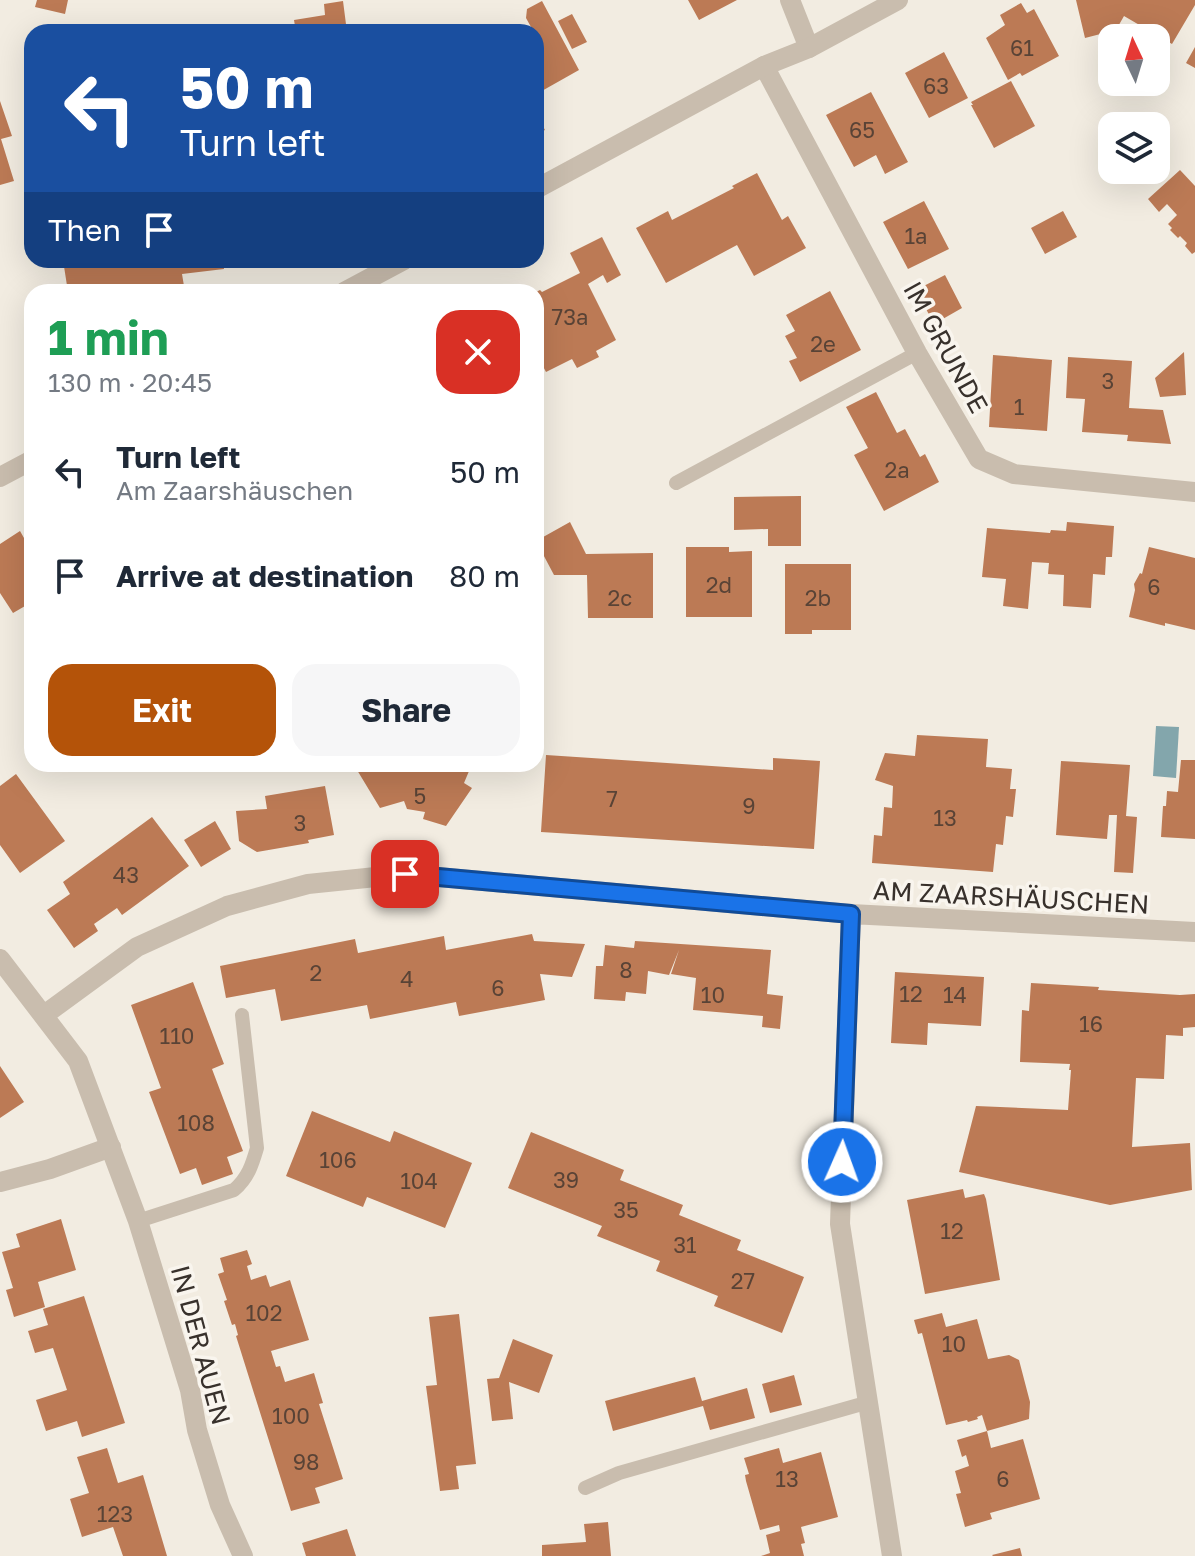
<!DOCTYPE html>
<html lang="en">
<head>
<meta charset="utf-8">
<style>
	body { margin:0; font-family:"Golos Text",sans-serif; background:#f6f6f7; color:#1f2937; height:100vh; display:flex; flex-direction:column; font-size:30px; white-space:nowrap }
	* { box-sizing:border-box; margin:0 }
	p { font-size:26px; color:#747a83 }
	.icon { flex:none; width:44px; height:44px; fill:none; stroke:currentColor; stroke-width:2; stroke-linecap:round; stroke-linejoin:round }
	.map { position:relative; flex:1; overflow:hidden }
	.side { position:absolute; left:24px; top:284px; width:520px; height:488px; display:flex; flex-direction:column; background:#fff; border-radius:24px; box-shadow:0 8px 32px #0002 }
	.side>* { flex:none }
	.top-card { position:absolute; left:24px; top:24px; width:520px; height:244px; border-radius:24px; box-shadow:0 8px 32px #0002; background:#1a4fa0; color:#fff; overflow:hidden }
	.needle { width:52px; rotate:356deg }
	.tools { position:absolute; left:1098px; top:24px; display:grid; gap:16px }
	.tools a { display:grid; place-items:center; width:72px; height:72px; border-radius:16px; background:#fff; box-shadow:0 8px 32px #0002; font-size:40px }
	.pin { position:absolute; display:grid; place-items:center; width:68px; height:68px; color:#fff; margin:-34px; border-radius:16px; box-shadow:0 4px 12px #0006 }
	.me { position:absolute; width:88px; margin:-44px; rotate:2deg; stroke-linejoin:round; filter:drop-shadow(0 0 6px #0008) }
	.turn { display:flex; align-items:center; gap:28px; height:168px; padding:0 24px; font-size:36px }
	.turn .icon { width:104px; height:104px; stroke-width:2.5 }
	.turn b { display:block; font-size:56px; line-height:68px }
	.then { display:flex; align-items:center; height:76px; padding:0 24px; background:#0003; gap:16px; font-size:30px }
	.round { display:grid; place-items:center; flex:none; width:84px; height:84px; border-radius:24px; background:#f6f6f7 }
	.summary { display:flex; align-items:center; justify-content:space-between; height:136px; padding:0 24px }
	h1 { font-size:48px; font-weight:700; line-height:60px; color:#1e9e55 }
	.button { display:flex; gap:16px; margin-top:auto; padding:16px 24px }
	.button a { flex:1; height:92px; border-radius:24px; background:#b45309; color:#fff; font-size:32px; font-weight:700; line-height:92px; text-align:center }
	.button a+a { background:#f6f6f7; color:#1f2937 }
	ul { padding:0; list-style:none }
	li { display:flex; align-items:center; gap:24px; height:104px; padding:0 24px }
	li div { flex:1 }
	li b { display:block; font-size:30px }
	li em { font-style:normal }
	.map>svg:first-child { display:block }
</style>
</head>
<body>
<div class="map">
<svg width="1195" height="1556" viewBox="0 0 1195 1556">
	<rect width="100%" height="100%" fill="#f2ece1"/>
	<path fill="#83a6ac" d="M1156,726L1179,727L1176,778L1153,776Z"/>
	<path fill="#bc7a55" d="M37,0H68L65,14L35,7Z
		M688,0H737L699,20Z
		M1076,0H1195V5L1172,44L1124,16L1116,30L1085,38Z
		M343,1L347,32H296L294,20L325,15L324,4Z
		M542,1L579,70L540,92L536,84V32H522L531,27L526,18L527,9Z
		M1021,3L1027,13L1034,9L1059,56L1022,76L1020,73L1008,80L986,38L1005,25L1000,15Z
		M572,14L587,42L572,49L558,21Z
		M1195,47V68L1186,63Z
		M944,52L968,98L929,118L905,73Z
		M1011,81L1035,126L994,148L971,105H973L971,102Z
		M871,92L908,162L885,174L876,155L854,167L826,115Z
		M0,101L12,136L1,139L14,181L0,185Z
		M536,114L545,130L536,134Z
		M1180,170L1195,186V252L1192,254L1185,246L1187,243L1180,236L1178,238L1170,230L1172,228L1168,224L1177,215L1167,204L1159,212L1148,199Z
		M757,173L782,220L788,216L806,248L754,276L737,245L666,283L636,228L668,211L672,220L734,188L732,186Z
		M924,201L949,249L908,269L883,222Z
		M1063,211L1077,237L1045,254L1031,228Z
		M602,237L621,275L607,283L603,275L588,284L616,340L596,351L599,357L577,368L572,359L546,372L536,353V292L540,290L542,292L580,273L570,253Z
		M63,260H223L224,269L182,274L185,292H68Z
		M945,275L962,308L934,324L916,290Z
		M830,291L861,350L800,382L789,361L797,358L785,336L795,331L786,315Z
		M1184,352L1186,395L1160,397L1155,378Z
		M993,355L1052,360L1047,431L989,427Z
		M1068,357L1132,361L1129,408L1163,410L1171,444L1127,441L1128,435L1082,432L1085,399L1066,398Z
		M876,392L897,433L905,429L920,457L925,454L939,482L884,511L854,455L868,448L846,407Z
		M801,496V546H768V529L734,530V497Z
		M570,522L586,554L653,553V618H588L587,575H554L536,541Z
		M1067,522L1114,526L1112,557H1106L1105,575L1093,574L1091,608L1063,606L1064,575L1048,574L1049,563L1032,562L1028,609L1003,606L1006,579L982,577L987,528L1050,533L1051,530L1066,531Z
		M20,531L32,552V602L13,613L0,593V544Z
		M686,547H729V552L752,551V617H686Z
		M1149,547L1195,558V630L1165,623V626L1129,617L1135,590L1134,584L1140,573L1142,574Z
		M785,564H851V630H812V634H785Z
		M917,735L988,739L986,767L1012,769L1010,789H1016L1013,817L1006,816L1003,845L996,844L993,872L872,863L874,835L882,836L884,807L892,808L893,786L875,780L885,753L915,756Z
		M546,755L773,770V758L820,761L814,849L541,832Z
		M1181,760H1195V839L1161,837L1163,806H1166L1167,791L1178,792Z
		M1061,761L1130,765L1126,816L1137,817L1133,873L1114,872L1117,815H1109L1107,839L1056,835Z
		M66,764H83L72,772Z
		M383,764H472L464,783L472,788L446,826L423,819L425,812L407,809L404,801L380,808L357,770Z
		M16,774L65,841L20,873L0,845V786Z
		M325,786L334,835L308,840L309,843L257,852L239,841L236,811L267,809L265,796Z
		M152,817L189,866L122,915L117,908L94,924L98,931L74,948L47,910L70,894L63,882Z
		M215,821L231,849L201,867L184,840Z
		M532,934L534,941L585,944L572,977L540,974L545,1000L459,1016L456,1002L370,1019L367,1005L281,1021L275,989L226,998L220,966L355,939L358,953L444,936L446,950Z
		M635,941L771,950L767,994L783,996L780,1029L762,1027L763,1016L693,1010L696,978L671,974L679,950L669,975L648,971L646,994L626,992L625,1001L594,999L596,966H603L605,945L634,948Z
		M895,972L984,977L981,1026L928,1023L927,1045L891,1043Z
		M193,982L224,1064L212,1069L243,1151L227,1157L233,1174L202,1185L196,1168L180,1174L149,1092L161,1088L131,1005Z
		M1031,983L1099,987L1098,990L1180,995L1195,994V1027L1183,1028V1036L1166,1035L1164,1079L1136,1078L1132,1147L1190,1143L1192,1190L1110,1205L959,1172L976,1106L1068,1110L1071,1070H1069L1070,1064L1020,1062L1022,1010L1029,1011Z
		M0,1066L24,1102L0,1118Z
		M312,1111L390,1142L394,1131L472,1163L445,1228L367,1197L363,1207L286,1176Z
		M531,1132L624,1170L620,1180L683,1205L679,1215L741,1240L737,1250L804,1277L782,1333L714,1306L718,1296L656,1271L660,1261L597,1236L602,1226L508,1188Z
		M963,1189L965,1198L984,1194L986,1199L1000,1280L925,1294L907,1200Z
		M61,1219L76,1270L38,1282L45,1307L14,1317L6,1290L13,1288L2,1252L20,1247L16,1234Z
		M247,1250L252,1264L247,1266L251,1280L266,1275L270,1287L290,1280L309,1340L271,1351L276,1367L280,1366L285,1382L314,1373L323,1403L319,1404L343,1479L315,1488L320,1503L291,1511L236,1336L238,1335L235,1324L232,1325L224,1301L227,1300L218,1274L224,1272L220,1258Z
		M84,1296L125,1423L82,1437L77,1421L46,1431L36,1400L67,1390L53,1348L35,1353L28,1331L48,1325L43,1309Z
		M942,1313L946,1327L977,1319L988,1359L1009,1355L1019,1360L1030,1402L1029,1419L987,1431L991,1448L1023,1439L1040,1499L990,1513L992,1519L965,1527L956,1494L961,1493L955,1471L969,1466L966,1455L962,1457L957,1440L987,1431L982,1415L977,1417L978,1419L968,1422L967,1420L946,1425L922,1333L918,1334L914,1320Z
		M459,1314L476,1464L456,1466L459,1489L440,1491L426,1386L437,1385L429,1317Z
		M513,1339L553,1355L539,1393L509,1382L513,1419L492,1421L487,1379L499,1378Z
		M794,1375L802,1405L770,1413L762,1384Z
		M695,1377L702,1401L747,1388L755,1418L710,1430L703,1406L613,1431L605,1401Z
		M107,1448L118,1483L143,1475L167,1556H123L113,1527L82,1537L70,1499L89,1493L77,1457Z
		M779,1448L783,1463L821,1452L838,1517L801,1527L805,1543L801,1544L804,1556H761L770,1553L766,1535L780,1531L779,1525L760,1530L746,1481L745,1475L749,1474L744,1458Z
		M608,1522L611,1556H542V1545L586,1542L584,1524Z
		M347,1529L356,1556H306L302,1543Z
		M1020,1548L1022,1556H993L992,1555Z"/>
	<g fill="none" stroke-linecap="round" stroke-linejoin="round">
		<path stroke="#c9bdae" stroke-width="14" d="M676,483L917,353
			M138,1221L234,1190C248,1178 252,1165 257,1148L242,1015
			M585,1488L619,1473L869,1402"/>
		<path stroke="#c9bdae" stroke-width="20" d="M790,0L809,48
			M764,66L917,353L979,459L1014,474L1195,492
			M851,914L840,1224L892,1556
			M44,1015L137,947L227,906L308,884L405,874L851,914L1195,932
			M0,1182L50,1169L111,1147"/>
		<path stroke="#c9bdae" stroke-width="20" d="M536,189L764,66L809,48L898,0
			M344,292L404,260
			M0,477L32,460
			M0,959L78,1061L138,1221L190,1390L197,1430L220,1505L243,1556"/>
	</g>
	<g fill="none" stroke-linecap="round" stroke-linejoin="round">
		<g stroke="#114b97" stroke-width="20">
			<path id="route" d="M405,874L851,914L842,1162"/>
		</g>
		<use href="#route" stroke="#1a73e8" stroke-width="14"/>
	</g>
	<g text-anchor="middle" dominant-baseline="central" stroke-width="7" stroke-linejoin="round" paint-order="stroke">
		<g font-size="22" fill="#594336">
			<text x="1022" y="47">61</text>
			<text x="936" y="85">63</text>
			<text x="862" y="129">65</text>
			<text x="916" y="235">1a</text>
			<text x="570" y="316">73a</text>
			<text x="823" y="343">2e</text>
			<text x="1108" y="380">3</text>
			<text x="1019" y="406">1</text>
			<text x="897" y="469">2a</text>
			<text x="719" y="584">2d</text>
			<text x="1154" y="586">6</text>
			<text x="620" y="597">2c</text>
			<text x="818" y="597">2b</text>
			<text x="420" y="795">5</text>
			<text x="612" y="798">7</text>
			<text x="749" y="805">9</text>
			<text x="945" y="817">13</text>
			<text x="300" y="822">3</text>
			<text x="126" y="874">43</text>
			<text x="626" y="969">8</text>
			<text x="316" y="972">2</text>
			<text x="407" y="978">4</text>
			<text x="498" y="987">6</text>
			<text x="911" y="993">12</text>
			<text x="713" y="994">10</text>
			<text x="955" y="994">14</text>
			<text x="1091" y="1023">16</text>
			<text x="177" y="1035">110</text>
			<text x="196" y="1122">108</text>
			<text x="338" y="1159">106</text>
			<text x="566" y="1179">39</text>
			<text x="419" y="1180">104</text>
			<text x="626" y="1209">35</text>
			<text x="952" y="1230">12</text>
			<text x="685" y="1244">31</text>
			<text x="743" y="1280">27</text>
			<text x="264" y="1312">102</text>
			<text x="954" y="1343">10</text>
			<text x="291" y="1415">100</text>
			<text x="306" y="1461">98</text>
			<text x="787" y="1478">13</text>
			<text x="1003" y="1478">6</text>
			<text x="115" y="1513">123</text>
		</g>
		<g font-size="26" fill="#38312c" stroke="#f9f5ee">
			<text transform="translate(946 347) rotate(61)">IM GRUNDE</text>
			<text transform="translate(1011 897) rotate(3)">AM ZAARSHÄUSCHEN</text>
			<text transform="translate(201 1345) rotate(75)">IN DER AUEN</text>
		</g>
	</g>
</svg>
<div class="tools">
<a><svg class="needle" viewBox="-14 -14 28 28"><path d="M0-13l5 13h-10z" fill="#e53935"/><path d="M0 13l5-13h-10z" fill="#747a83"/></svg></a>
<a><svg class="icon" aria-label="layers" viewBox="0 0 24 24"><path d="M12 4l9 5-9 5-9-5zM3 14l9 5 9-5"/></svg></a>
</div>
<div class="pin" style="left:405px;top:874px;background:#d93025"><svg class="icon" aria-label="arrive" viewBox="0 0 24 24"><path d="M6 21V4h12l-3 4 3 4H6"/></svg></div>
<svg class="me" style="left:842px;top:1162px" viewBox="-20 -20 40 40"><circle r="17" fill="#1a73e8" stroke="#fff" stroke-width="3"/><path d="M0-11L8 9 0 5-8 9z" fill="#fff"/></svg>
<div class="top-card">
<div class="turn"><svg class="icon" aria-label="left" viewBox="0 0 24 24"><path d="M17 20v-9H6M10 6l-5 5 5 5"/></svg><div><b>50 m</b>Turn left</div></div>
<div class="then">Then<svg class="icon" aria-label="arrive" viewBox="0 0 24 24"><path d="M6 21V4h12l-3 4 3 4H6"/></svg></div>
</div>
<section class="side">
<div class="summary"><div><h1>1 min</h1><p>130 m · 20:45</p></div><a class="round" style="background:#d93025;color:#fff"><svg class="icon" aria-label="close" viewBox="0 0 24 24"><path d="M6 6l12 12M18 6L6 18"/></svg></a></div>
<ul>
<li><svg class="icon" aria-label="left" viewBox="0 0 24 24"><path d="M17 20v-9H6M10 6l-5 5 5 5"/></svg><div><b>Turn left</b><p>Am Zaarshäuschen</p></div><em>50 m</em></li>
<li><svg class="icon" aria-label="arrive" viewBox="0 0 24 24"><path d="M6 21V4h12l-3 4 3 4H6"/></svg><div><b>Arrive at destination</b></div><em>80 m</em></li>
</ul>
<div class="button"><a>Exit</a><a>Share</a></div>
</section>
</div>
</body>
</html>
